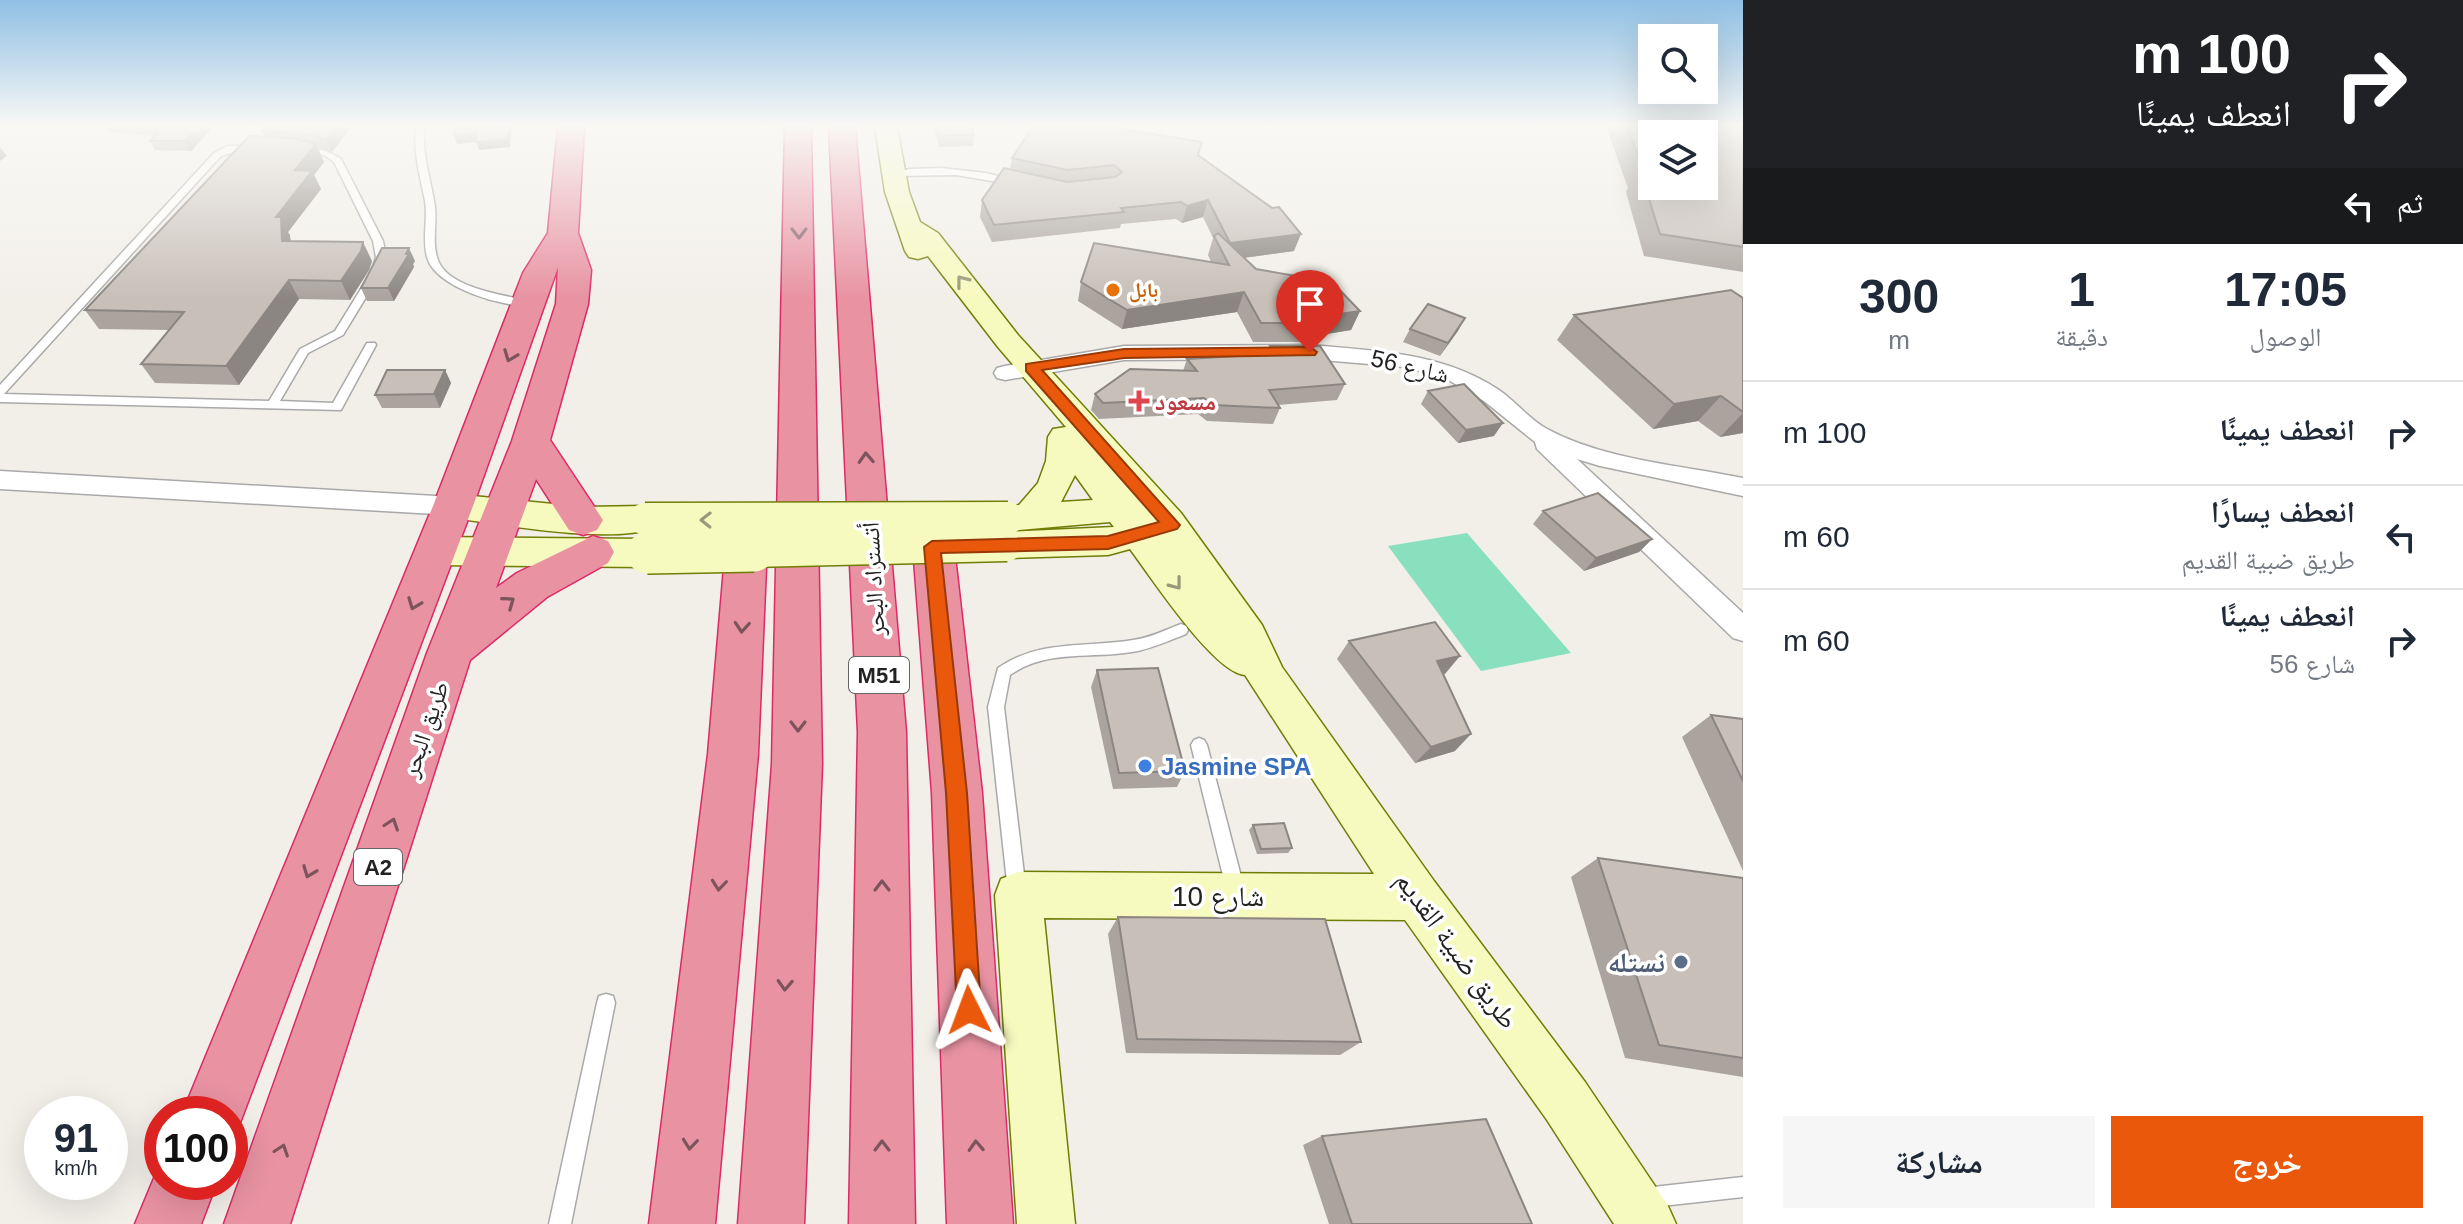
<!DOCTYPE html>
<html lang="ar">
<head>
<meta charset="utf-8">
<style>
	body { margin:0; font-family:Helvetica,"Noto Naskh Arabic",sans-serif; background:#f6f6f7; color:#1f2937; direction:rtl; height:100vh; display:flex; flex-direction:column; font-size:30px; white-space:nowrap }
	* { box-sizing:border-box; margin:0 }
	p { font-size:26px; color:#747a83 }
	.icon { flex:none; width:44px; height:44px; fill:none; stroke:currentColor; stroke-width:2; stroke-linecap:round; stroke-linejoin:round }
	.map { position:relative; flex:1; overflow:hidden; direction:ltr }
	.side { display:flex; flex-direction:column; background:#fff; width:720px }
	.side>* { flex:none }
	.hud { background:#202124; color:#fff; overflow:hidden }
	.tools { position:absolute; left:1638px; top:24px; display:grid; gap:16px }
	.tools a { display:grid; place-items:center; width:80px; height:80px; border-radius:0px; background:#fff; box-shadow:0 8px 32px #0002; font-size:40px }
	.speed { position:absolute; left:24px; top:1096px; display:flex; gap:16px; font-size:40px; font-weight:700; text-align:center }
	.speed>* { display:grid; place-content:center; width:104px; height:104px; border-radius:50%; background:#fff; box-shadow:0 8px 32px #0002; line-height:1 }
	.speed small { font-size:20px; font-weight:400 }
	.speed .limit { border:12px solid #d22; background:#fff; color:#111 }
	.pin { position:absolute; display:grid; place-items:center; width:68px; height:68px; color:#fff; margin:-82px -34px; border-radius:50% 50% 50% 0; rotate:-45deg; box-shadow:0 0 8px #0007 }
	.pin .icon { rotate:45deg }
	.me { position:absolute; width:88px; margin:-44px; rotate:357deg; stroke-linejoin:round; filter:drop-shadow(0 0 6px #0008) }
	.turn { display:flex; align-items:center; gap:28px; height:168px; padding:0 40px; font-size:36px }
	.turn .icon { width:104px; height:104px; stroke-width:2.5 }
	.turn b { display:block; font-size:56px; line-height:68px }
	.then { display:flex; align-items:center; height:76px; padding:0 40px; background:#0003; gap:16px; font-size:30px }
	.eta { display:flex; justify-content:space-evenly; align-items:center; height:136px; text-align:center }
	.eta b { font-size:48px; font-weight:700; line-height:56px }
	.button { display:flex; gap:16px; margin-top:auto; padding:16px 40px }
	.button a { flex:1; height:92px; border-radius:0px; background:#ea580c; color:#fff; font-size:32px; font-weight:700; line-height:92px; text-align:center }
	.button a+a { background:#f6f6f7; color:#1f2937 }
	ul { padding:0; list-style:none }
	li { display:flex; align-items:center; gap:24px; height:104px; padding:0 40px; border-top:2px solid #e0e1e3 }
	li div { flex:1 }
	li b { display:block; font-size:30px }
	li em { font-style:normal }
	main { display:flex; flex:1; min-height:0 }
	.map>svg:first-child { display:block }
</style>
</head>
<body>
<main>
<section class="side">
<div class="hud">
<div class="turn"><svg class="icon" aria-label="right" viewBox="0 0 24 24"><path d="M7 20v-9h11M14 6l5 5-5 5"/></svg><div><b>100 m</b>انعطف يمينًا</div></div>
<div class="then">ثم<svg class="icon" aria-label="left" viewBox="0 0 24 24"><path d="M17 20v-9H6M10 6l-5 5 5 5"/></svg></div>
</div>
<div class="eta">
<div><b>17:05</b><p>الوصول</p></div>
<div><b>1</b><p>دقيقة</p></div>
<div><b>300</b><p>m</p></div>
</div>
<ul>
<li><svg class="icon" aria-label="right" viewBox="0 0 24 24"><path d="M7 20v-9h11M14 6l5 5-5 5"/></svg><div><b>انعطف يمينًا</b></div><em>100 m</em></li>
<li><svg class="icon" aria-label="left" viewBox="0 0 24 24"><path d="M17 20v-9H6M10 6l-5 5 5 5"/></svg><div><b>انعطف يسارًا</b><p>طريق ضبية القديم</p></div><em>60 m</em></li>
<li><svg class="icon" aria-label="right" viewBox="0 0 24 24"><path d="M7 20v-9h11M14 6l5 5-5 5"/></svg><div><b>انعطف يمينًا</b><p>شارع 56</p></div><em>60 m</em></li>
</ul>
<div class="button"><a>خروج</a><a>مشاركة</a></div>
</section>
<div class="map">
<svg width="1743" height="1224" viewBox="0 0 1743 1224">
	<rect width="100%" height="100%" fill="#f2efe9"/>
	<path fill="#88e0be" d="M1467,533L1571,653L1481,671L1388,546Z"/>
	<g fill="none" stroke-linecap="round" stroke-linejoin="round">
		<g stroke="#a9a9a9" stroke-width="3">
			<path id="lane" d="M416,127H424C422,156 431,179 435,207C437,223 432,241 437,257C445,289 506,295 534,302V306C505,308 435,288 427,257C422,239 428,219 425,201C420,175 413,154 416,127Z
				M227,146H254L258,149C247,155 233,149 220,157L4,394L269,401L300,349L335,331L372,271L376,257L373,241L334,162L324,155L299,153L298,151C312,145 329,151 341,159L383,241L386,257L382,271L343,335L308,353L280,401L333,403L367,343H375L376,345L341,410L0,402V385L214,153Z
				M941,168L986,173L1021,182L1016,185L956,175L894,176L890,173L910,169Z
				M1181,624L1186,626L1188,630L1186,634C1168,641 1151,649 1132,652C1090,659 1047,649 1010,675L1004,707L1026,891L1023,897L1017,899L1011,897L1008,891L988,707L998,668C1040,639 1085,648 1133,640C1150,638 1165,630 1181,624Z
				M1199,738L1204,740L1207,745L1244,888L1241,894L1235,896L1229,894L1226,888L1191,745L1194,740Z
				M606,994L613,996L615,1003L571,1224H549L597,1003L599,996Z
				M1743,1177V1197L1644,1208L1637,1205L1634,1198L1637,1191L1644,1188Z"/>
		</g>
		<g stroke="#a9a9a9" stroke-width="3">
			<path id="street" d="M1310,345C1376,351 1442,352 1499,390C1515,401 1529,419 1547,429C1605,460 1679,465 1743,478V496L1600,466L1577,459L1743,613V641L1733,638L1537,449L1535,442L1484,401L1445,378L1405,367L1310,359L1124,360L1005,380L997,378L994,373L997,368L1005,366L1124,346Z
				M0,471L453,497L462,500L466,506L462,512L453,515L0,489Z"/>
		</g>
		<g stroke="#707d05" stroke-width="3">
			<path id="secondary" d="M875,127H897L909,192L920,222L938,233L1018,335L1181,513L1262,625L1282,667L1434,881L1585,1082L1667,1204L1676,1224H1614L1547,1120L1405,920L1044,918L1075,1224H1017L995,895L1001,879L1018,872L1374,874L1245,675C1214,673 1151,577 1130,549L1108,555L1007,558L994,554L989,545L994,536L1007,532L1114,527L1110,522L1008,531L996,527L990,518L996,509L1019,505L1038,483L1046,461L1048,437L1053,429L1066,427L998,347L928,256L918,259L909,257L905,251L885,192ZM1075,475L1093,500L1061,502Z
				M453,494L583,507L645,506L657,510L663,519L657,528C604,544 510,525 453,518L441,515L436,506L441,497Z
				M435,537L647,539L660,543L665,553L660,563L647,567L435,565L422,561L417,551L422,541Z"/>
		</g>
		<g stroke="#dc2a67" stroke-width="3">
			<path id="highway" d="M558,127H584L578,233L591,270L588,304L550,440L603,520L597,530L583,535L569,530L536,479L496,588L517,573L593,536L608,541L614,552L608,563L547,597L470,660L290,1224H224L427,653L512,441L556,304L558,267L473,506L235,1136L230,1138V1114H182L433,506L523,273L548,233Z
				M785,127H811L822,764L804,1224H738L772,764Z
				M829,127H855L906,732L915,1224H849L858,732Z
				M748,506L762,511L768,521L758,754L715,1224H649L708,754L728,521L734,511Z
				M931,506L945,511L951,521L982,793L1013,1224H947L932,793L911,521L917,511Z
				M162,1159V1182H217L201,1224H135Z"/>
		</g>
		<use href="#lane" fill="#fff" fill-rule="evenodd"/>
		<use href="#street" fill="#fff" fill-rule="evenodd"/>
		<use href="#secondary" fill="#f7fabf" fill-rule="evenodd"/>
		<use href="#highway" fill="#e892a2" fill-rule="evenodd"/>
		<g stroke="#707d05" stroke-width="35" stroke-linecap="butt">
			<path id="secondary-bridge-far1" d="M645,519L1008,518
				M664,553L1007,545"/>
		</g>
		<g stroke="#707d05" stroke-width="44" stroke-linecap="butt">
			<path id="secondary-bridge" d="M647,553L754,551"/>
		</g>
		<use href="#secondary-bridge-far1" stroke="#f7fabf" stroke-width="32"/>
		<use href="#secondary-bridge" stroke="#f7fabf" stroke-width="41"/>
	</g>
	<path fill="#aba49e" d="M106,127H213L191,151L155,150L150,141L155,136L109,132Z
		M351,127L332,152L318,148L324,162L314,175L321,189L288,232L291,241L372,261L369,270L350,300L299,299L239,385L155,383L141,364L169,330L99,329L85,310L265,137L262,131Z
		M933,127H971L974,135L973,146L939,147Z
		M1598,127H1743V272L1644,256L1626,192L1628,188L1607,129Z
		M1199,156L1294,251L1244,258L1256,269L1306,283L1360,311L1351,330L1302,338L1300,342H1253L1237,312L1122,329L1078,301L1081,282L1211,262L1208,255L1213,238L1203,217L1182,223L1176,219L1121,224L1120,228L992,242L980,217L982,200L1010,169L1012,158Z
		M415,261L413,264L414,267L394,301H367L361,288Z
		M1743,298V433L1720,437L1698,421L1653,429L1557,340L1574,315Z
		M1465,318L1440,356L1403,342L1410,329Z
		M1270,346L1345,384L1337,400L1278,405L1280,408L1273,424L1207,421L1198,414L1099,419L1091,410L1095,394L1183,371L1187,359L1267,355Z
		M445,370L451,383L440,408H382L375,395Z
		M1428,391L1494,436L1458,443L1421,404Z
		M1543,511L1652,539L1639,552L1584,571L1533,524Z
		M1349,641L1445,674H1443L1455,751L1415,763L1337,659Z
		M1097,670L1185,771L1177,787L1113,789L1091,687Z
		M1711,715L1743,719V871L1682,737Z
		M1253,825L1292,848L1288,853L1257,854L1249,830Z
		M1598,858L1743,878V1077L1625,1058L1571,877Z
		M1118,917L1361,1042L1340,1055L1126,1053L1108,934Z
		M1322,1136L1532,1224H1329L1303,1145Z"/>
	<path fill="#8b8681" d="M199,127H213L191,151L185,141Z
		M336,127H351L332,152L326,139Z
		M512,127L510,147L479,150L477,142L457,144L454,135Z
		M316,144L324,162L314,175L321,189L288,232L290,235L292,260L282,241L276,217L295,170Z
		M0,147L7,156L0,161Z
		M1208,200L1203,217L1182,223L1187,206Z
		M1301,234L1294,251L1227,260L1230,243Z
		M363,242L372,261L369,270L350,300L341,281Z
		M409,248L415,261L413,264L414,267L394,301L388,288Z
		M289,280L299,299L239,385L226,366Z
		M1244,292L1237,312L1122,329L1127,310Z
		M1360,311L1351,330L1302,338L1308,323L1306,319Z
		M1465,318L1458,331L1440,356L1448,343Z
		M445,370L451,383L440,408L434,394Z
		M1721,396L1698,421L1653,429L1674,404Z
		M1743,413V433L1720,437Z
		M1503,423L1494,436L1458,443L1466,430Z
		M1652,539L1639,552L1584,571L1596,558Z
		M1460,656L1445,674L1423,678L1437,661Z
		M1471,734L1455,751L1415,763L1431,747Z"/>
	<path fill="#c7bfb8" stroke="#8b8681" stroke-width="2" fill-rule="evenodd" d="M162,127H199L185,141H150L163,127Z
		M265,127H336L326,139L301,133L262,131Z
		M455,127H509L507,139L476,142L477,133L454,135Z
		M937,127H971L974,135L939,136Z
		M1033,127H1111L1202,142L1198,155L1272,208L1279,207L1301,234L1230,243L1208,200L1187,206L1181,202L1121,208L1124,212L994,225L982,200L1004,168L1067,182L1115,177L1122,172L1114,165L1067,170L1012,158Z
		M1627,127H1743V247L1660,234L1640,170L1644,171ZM1652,134H1704V186H1652Z
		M249,136L293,138L316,144L295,170L312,171L276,217H281L282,241L363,242L361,251L341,281L289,280L226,366L141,364L184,312L85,310Z
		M1218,233L1256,269L1308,278L1306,283L1332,282L1360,311L1306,319L1308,323H1261L1244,292L1127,310L1081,282L1094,243L1229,265L1214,236Z
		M382,248H409L406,254H409L388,288H361Z
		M1731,290L1743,298V412L1721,396L1674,404L1574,315Z
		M1428,304L1465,318L1448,343L1410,329Z
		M1270,346H1320L1345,384L1269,390L1280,408L1213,405L1204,398L1103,403L1095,394L1130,369L1197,371L1187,359L1274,354Z
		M387,370H445L434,394L375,395Z
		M1464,384L1503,423L1466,430L1428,391Z
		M1598,493L1652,539L1596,558L1543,511Z
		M1435,622L1460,656L1437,661L1471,734L1431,747L1349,641Z
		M1158,668L1185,771L1119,773L1097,670Z
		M1711,715L1743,719V781Z
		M1284,823L1292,848L1261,849L1253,825Z
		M1598,858L1743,878V1058L1659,1045Z
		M1118,917L1325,919L1361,1042L1137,1039Z
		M1486,1119L1532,1224H1352L1322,1136Z"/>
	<defs><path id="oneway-chevron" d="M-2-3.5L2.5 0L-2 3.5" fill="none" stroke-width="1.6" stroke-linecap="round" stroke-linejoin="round" transform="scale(2)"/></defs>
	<g stroke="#7b545c">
		<use href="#oneway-chevron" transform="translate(799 233) rotate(90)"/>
		<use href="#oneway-chevron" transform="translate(510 356) rotate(111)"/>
		<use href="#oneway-chevron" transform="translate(866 458) rotate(-93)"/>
		<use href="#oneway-chevron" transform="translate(509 602) rotate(-36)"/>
		<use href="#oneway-chevron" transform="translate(414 604) rotate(111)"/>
		<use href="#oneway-chevron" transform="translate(742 627) rotate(94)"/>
		<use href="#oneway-chevron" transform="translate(798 726) rotate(90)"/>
		<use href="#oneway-chevron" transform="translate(392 824) rotate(-71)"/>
		<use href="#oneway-chevron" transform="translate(309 872) rotate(111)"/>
		<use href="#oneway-chevron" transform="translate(719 885) rotate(96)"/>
		<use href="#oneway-chevron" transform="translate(882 886) rotate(-90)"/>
		<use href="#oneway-chevron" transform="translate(785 985) rotate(93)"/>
		<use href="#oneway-chevron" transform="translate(690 1144) rotate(96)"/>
		<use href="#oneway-chevron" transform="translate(882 1146) rotate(-90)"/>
		<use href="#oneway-chevron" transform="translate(976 1146) rotate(-93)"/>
		<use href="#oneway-chevron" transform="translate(282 1150) rotate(-71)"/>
	</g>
	<g stroke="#979978">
		<use href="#oneway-chevron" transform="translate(962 281) rotate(-128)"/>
		<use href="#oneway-chevron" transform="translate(706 520) rotate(-179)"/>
		<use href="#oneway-chevron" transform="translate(1176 584) rotate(52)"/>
	</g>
	<linearGradient id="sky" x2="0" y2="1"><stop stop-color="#8fc0e4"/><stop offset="0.42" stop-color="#f9f8f5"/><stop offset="1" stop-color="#f9f8f5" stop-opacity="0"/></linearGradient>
	<rect width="1743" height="299" fill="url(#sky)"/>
	<path fill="#ea580c" stroke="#983908" stroke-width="2" d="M1310,347L1317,352L1315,355L1124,358L1042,370L1180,525L1177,529L1108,549L941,553L967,793L981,1010L978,1018L969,1022L961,1018L957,1010L946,793L924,547L932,541L1108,536L1159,522L1026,371V364L1124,349Z"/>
	<circle fill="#e8710a" stroke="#fff" stroke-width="3" cx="1113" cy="290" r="8"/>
	<path fill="#e0444e" stroke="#fff" stroke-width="3" d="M1135 389h8v8h8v8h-8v8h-8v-8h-8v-8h8z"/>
	<circle fill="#3f7fe0" stroke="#fff" stroke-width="3" cx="1145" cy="766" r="8"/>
	<circle fill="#5c6f8a" stroke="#fff" stroke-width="3" cx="1681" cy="962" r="8"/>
	<g text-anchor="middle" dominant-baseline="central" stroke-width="7" stroke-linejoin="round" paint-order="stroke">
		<g font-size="20" font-weight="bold" fill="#c56008" stroke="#fff" text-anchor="start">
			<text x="1129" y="290">بابل</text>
		</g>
		<g fill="#fff" stroke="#646464" stroke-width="2">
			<rect x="849" y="657" width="60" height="36" rx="6"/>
			<rect x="354" y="849" width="48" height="36" rx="6"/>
		</g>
		<g font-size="22" font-weight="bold" fill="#222">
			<text x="879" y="675">M51</text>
			<text x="378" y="867">A2</text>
		</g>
		<g font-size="24" fill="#222" stroke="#fff">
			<text transform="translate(1410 366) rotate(13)">شارع 56</text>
			<text transform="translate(873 579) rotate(-93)">أتستراد البحر</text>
			<text transform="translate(425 729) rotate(-71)">طريق البحر</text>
		</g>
		<g font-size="24" font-weight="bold" fill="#be3a42" stroke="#fff" text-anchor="start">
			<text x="1155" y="401">مسعود</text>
		</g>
		<g font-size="24" font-weight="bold" fill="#366cbe" stroke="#fff" text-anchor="start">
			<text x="1161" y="766">Jasmine SPA</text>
		</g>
		<g font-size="28" fill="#222" stroke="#fff">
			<text x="1218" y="896">شارع 10</text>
			<text transform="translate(1457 950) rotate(54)">طريق ضبية القديم</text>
		</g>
		<g font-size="28" font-weight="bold" fill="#4e5e75" stroke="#fff" text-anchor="end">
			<text x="1665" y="962">نستله</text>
		</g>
	</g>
</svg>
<div class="tools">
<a><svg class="icon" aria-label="search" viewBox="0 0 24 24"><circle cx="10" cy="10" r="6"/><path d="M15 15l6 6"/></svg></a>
<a><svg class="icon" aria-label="layers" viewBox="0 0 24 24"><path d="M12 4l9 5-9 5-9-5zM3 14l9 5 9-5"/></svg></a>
</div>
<div class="speed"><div>91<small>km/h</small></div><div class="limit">100</div></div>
<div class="pin" style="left:1310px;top:352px;background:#d93025"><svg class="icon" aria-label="arrive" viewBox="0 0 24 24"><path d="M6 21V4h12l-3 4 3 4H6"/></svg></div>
<svg class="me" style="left:969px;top:1010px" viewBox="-20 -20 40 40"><path d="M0-17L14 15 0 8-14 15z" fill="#ea580c" stroke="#fff" stroke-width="4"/></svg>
</div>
</main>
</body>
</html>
